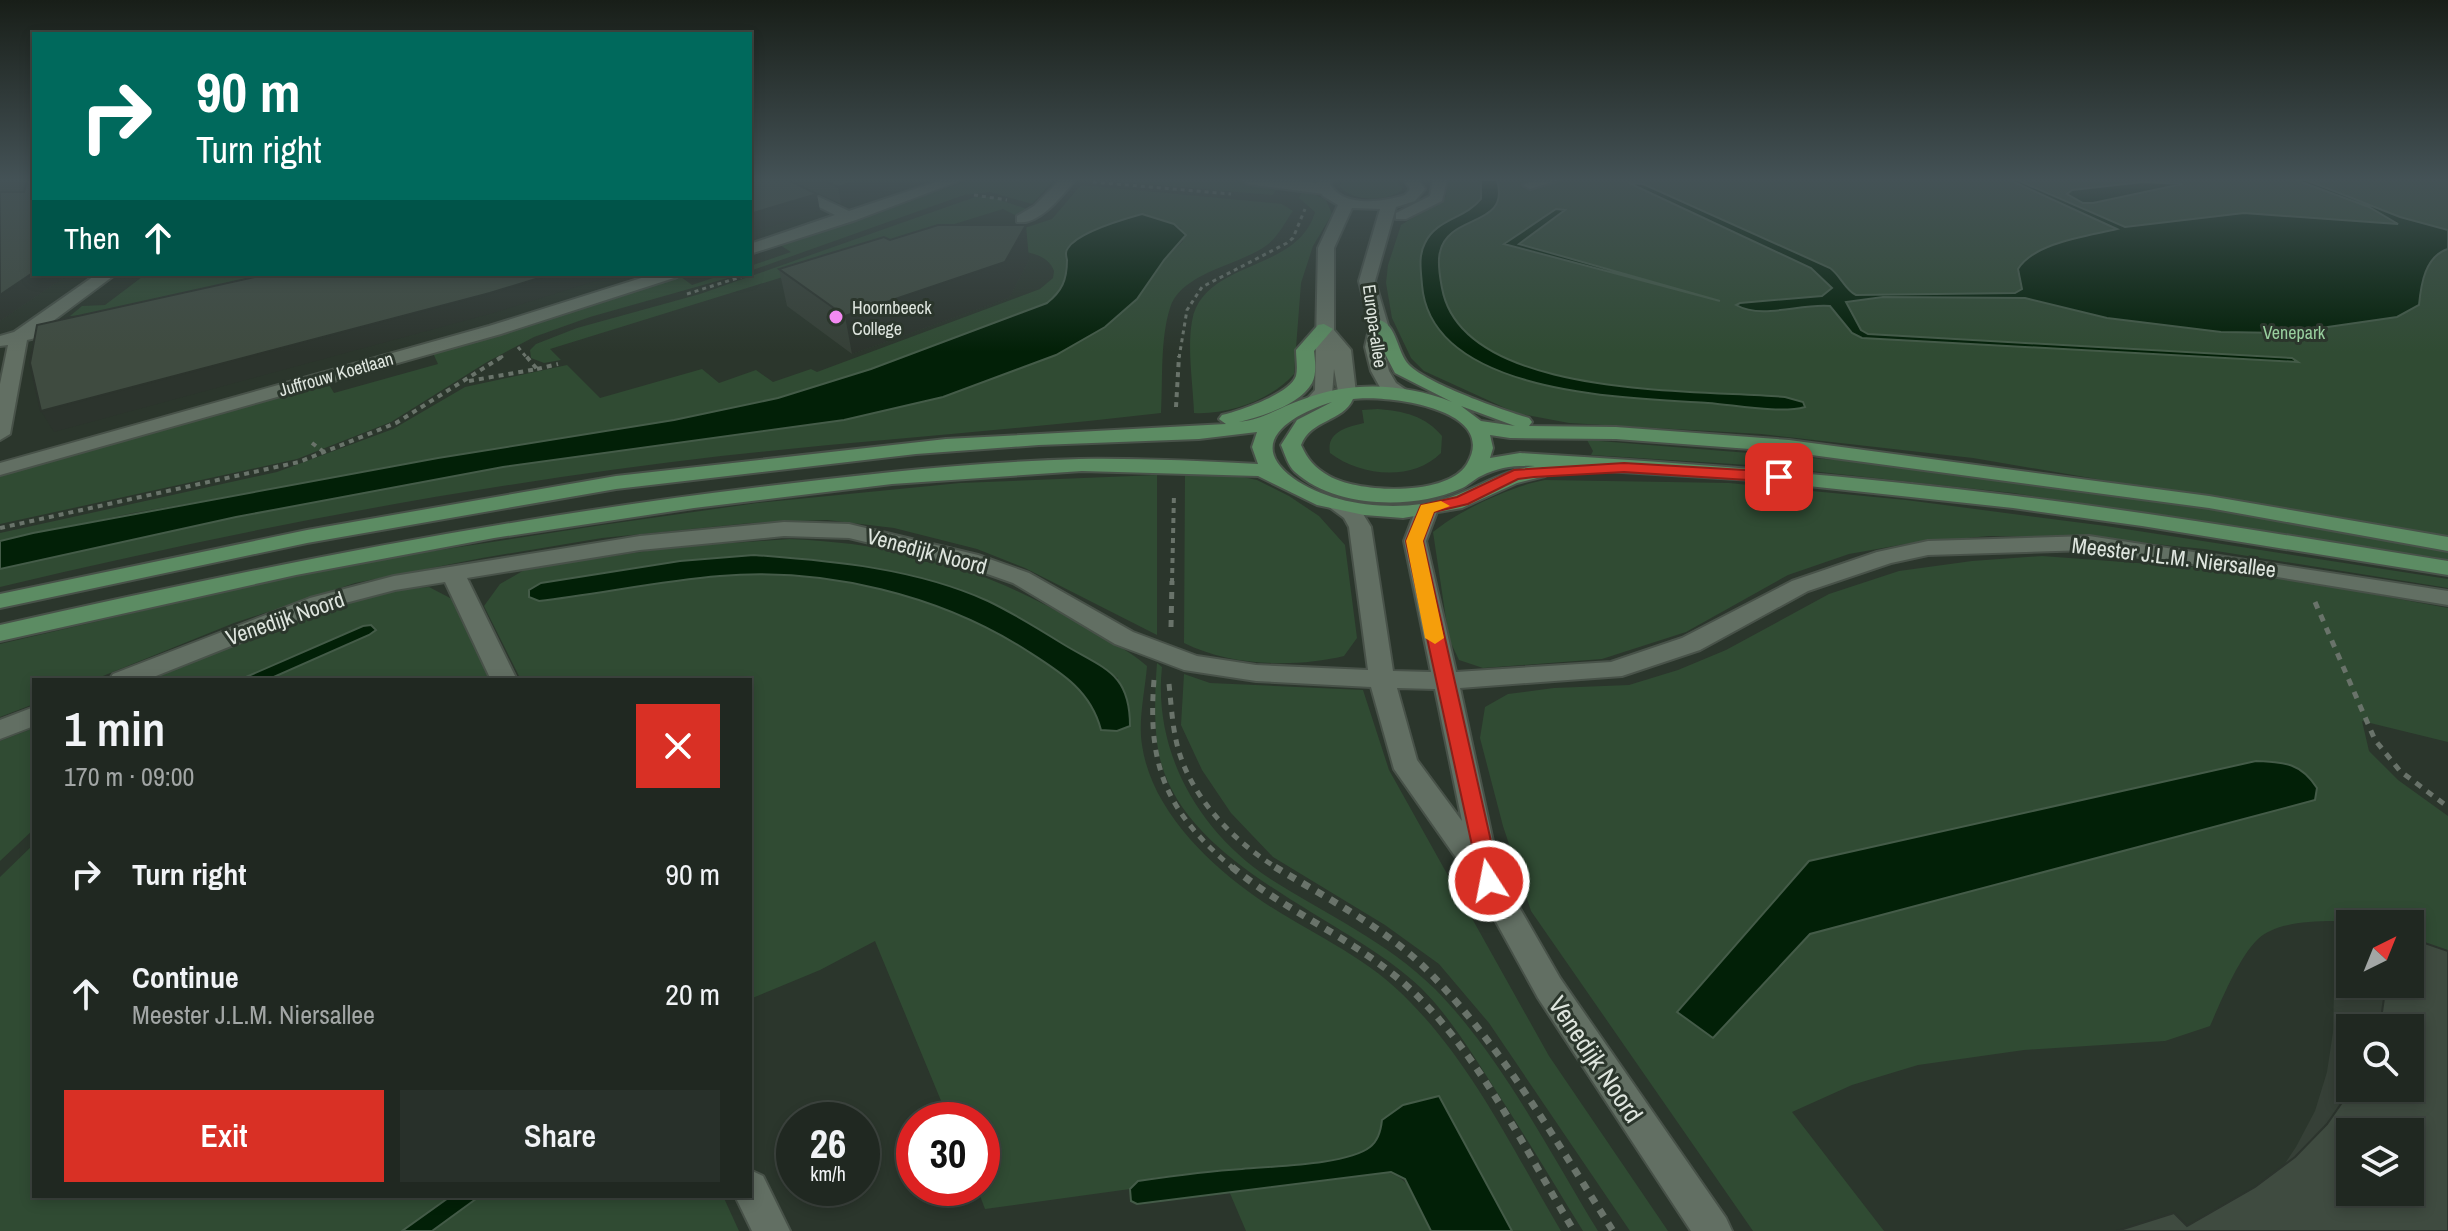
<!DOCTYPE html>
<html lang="en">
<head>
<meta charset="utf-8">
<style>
	body { margin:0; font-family:"Archivo Narrow",sans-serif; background:#28302a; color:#f1f3f6; height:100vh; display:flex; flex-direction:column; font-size:30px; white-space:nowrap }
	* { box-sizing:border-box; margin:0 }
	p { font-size:26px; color:#a2a6a5 }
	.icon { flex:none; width:44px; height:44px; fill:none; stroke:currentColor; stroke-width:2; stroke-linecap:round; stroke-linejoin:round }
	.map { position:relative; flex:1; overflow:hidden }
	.drawer { position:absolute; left:32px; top:678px; width:720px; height:520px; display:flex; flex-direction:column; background:#202821; border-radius:0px; box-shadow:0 4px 12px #0003,0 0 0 2px #3d443f }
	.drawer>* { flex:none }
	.banner { position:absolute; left:32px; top:32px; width:720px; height:244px; border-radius:0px; box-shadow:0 4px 12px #0003,0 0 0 2px #3d443f; background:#00695c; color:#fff; overflow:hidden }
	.needle { width:52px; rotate:43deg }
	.buttons { position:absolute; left:2336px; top:910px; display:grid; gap:16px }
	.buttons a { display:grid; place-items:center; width:88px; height:88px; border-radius:0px; background:#202821; box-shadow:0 4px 12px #0003,0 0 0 2px #3d443f; font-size:40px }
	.speed { position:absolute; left:776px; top:1102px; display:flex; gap:16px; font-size:40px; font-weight:700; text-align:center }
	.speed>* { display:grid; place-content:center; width:104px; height:104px; border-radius:50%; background:#202821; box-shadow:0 4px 12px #0003,0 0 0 2px #3d443f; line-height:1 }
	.speed small { font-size:20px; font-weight:400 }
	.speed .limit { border:12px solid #d22; background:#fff; color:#111 }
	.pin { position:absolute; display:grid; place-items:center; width:68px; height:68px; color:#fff; margin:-34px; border-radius:16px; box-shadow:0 4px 12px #0006 }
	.me { position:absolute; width:88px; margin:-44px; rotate:349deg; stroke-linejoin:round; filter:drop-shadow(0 0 6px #0008) }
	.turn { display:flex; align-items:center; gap:28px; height:168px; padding:0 32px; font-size:36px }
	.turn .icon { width:104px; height:104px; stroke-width:2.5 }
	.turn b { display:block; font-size:56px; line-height:68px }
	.then { display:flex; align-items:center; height:76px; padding:0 32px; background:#0003; gap:16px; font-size:30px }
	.round { display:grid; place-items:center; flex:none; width:84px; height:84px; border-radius:0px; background:#28302a }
	.summary { display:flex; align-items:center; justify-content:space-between; height:136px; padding:0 32px }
	h1 { font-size:48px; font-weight:600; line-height:60px }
	.primary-button { display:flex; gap:16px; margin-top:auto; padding:16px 32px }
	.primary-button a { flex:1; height:92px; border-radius:0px; background:#d93025; color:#fff; font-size:32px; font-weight:600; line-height:92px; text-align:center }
	.primary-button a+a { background:#28302a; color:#f1f3f6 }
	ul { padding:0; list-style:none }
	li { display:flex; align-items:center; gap:24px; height:120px; padding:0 32px }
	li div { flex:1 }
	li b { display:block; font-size:30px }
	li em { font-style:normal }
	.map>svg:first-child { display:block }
</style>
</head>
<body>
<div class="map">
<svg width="2448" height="1231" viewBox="0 0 2448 1231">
	<rect width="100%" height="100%" fill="#2b362c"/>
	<path fill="#304b33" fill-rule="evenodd" d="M970,180H1054L1032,204L990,192L964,195L750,271V266L791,252L780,245Z
		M1099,180H1223L1278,186L1273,195Z
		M1344,180H1394L1402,187L1401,191C1384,202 1353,202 1339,186Z
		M1446,180H1481V199L1466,213L1441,224L1421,252L1426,308L1430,245L1488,207V180H2448V539L1973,458L1761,434L1569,423L1516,413L1424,371L1411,358L1392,318L1386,283L1388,265L1401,225L1446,197Z
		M1081,185L1282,204L1293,211C1285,222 1278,237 1267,245C1241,265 1181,272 1170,308C1160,340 1163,379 1161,413C1015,430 868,440 721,456C479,484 237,530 0,587V569L236,517L503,467L844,420L943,397L1056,355L1105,327L1137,299L1164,260L1183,241L1181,228C1137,205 1100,224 1066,254C1067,276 1064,288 1047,303L871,369L778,398L674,420L133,513L0,541V533L277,472L393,429L465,387L567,365L600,398L702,369L719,383L756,370L773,382L811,369L817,372L1040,289L1053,278L1054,271C1045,243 985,250 960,249L1052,219Z
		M1303,189L1326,200L1332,214L1313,246L1301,283L1294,374C1271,400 1228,415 1194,413C1193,384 1187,349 1192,321C1203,259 1298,273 1315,212L1299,198Z
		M975,197H991L1027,209L1015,215L1003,209L550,349L561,360L544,363L531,358L530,350L536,344L577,328L700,294Z
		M146,274H265L90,315L70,316L82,306L105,305Z
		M725,274H742L590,317L534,337L487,362L391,422L297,459L0,524V477L16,470L328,383L334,393L438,364L433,353L681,277L692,285Z
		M1378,409C1403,411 1426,416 1442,436L1441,453C1412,482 1360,476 1330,453C1326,432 1347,427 1364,423L1362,410Z
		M1587,440L1898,465L2205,507L2448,549V562L2013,493L1764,466L1591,455L1593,451Z
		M1228,474L1257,480L1289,496L1319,516L1345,545L1357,638L1344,656C1295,668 1230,666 1184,643L1185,476Z
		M1157,475V635L1025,568L977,549L894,528L827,520L751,523L602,538L482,558L355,583L234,623L93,680H34V704L0,717V644L284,578L401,556L602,525L757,503L960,483Z
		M1545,480L1729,483L1906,500L2106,526L2448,579V588L2204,549L2095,538L1989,536L1911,543L1849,554L1788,575L1686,632L1602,659L1483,668L1459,660L1449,639L1433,532C1460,510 1511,486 1545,480Z
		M789,539C902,544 982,567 1080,624C1103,637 1127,649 1147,666C1145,691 1138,720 1142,745C1151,808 1206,862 1256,897C1309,934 1365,954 1411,1003C1474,1067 1515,1154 1561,1231H1512L1439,1096L1382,1123C1379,1133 1377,1143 1367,1149C1334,1169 1225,1171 1182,1175C1165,1177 1142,1176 1130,1189L985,1209L977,1188H982V1120H949L875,941L820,970L750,999V680H521L484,606L500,584L526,569L674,547ZM754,555C833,561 913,569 986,601C1032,621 1075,652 1118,678L1101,730C1091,691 1062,673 1029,652C941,595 826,568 721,576C669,580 616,590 564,598L680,561Z
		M2042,556L2246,571L2448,608V742L2362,721L2369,751L2398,780L2448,816V969L2410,945V924C2371,924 2288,911 2258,939C2239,957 2221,1001 2210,1026L2165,1041L2024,1050L1918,1065L1852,1085L1792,1112L1884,1231H1753L1531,911L1503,826L1480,738L1485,707L1508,694L1554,688L1629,685L1678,670L1726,650L1829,594L1899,571L1972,561ZM2315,800L1810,934L1714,1037L1809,861Z
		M429,587L452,599L490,680H267L369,635L375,630L371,625L362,626L239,680H151C240,643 332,594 429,587Z
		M1157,663L1162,667C1153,751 1198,831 1269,878C1325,914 1387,941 1435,989C1501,1056 1549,1151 1598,1231H1583C1553,1182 1524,1134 1493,1086C1471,1052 1450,1017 1421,988C1344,914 1171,864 1157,742C1154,717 1155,688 1157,663Z
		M1184,674L1210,683L1363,690L1389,770L1549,1056L1668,1231H1630L1489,1023L1439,964L1385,925L1273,857L1231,813L1202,770L1181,725Z
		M34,728V829L0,861V741Z
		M34,844V1196H451L402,1231H0V877Z
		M1381,1172C1412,1173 1419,1206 1431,1231H1246L1229,1191Z
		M480,1196H723L739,1231H432Z"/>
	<path fill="#022007" stroke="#445b48" stroke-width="2" d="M1481,180H1497C1511,228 1448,213 1440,252C1437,263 1440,277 1442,288C1462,400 1698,389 1785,397L1803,402L1805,407C1780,414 1735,405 1708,403C1627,398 1431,395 1422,285C1421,271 1418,256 1425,243C1436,219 1465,219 1481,199Z
		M2010,180H2017L2125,227L2244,213L2398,224L2369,207L2296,180H2306L2400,217L2448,230V249C2425,256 2421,284 2419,305L2397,317L2286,333L2221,332L2107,318L2025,298L1883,297L1846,302L1861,330L1868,334L2292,358L2298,362L1862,338L1852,333L1830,306C1800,303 1763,320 1736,305L1740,303L1822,296L1832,288L1811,268L1629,183L1643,184L1830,268C1840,275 1846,291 1856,295L2015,293L2022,289L2018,269C2035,242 2088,236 2117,229Z
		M2143,182L2182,184L2093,203H2083L2067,194L2072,190Z
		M1556,209L1565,210L1519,244L1720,301L1504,244Z
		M1142,214L1174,224L1186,235L1164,260L1137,299L1105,327L1056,355L943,397L844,420L503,467L236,517L0,569V541L33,533L438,458L674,420L778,398L871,369L1047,303C1062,291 1067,280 1067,260C1066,255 1065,252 1068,248C1078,232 1124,219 1142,214Z
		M754,555C833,561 915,568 988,601C1013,613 1039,629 1063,644C1104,669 1130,672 1130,726L1117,731L1101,730C1091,691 1062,673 1029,652C941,595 825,567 720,576C659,581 599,594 539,601L529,597V590L541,583L680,561Z
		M371,625L376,630L369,635L267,680H239L363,626Z
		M2256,761C2285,762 2301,763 2317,788L2315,800L1810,934L1713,1038L1677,1012L1809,861Z
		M1439,1096L1512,1231H1431L1405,1179L1391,1172L1137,1204L1131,1201L1130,1189L1138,1181C1172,1176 1207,1171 1242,1169C1272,1166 1347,1165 1370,1147C1378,1141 1381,1130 1382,1120L1403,1105Z
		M451,1196H480L432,1231H402Z"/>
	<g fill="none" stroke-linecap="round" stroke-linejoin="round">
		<g stroke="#485249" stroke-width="4">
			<path id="street" d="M765,180H783L849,211L942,180H962L856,220L750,254V244L835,215Z
				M1060,180H1075C1062,196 1039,226 1017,222V216L1034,206Z
				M1241,180C1262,179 1315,177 1331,190L1324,194L1248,184Z
				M1559,180L1530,189L1523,185L1534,180Z
				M97,274H116L49,324L74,321L77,325L74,329L27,340L10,434L0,440V384L8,345L0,346V336L14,332Z
				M654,274H679L677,277L501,334L0,475V463L489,326Z
				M1336,498L1360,509L1371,527L1393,671L1431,672L1404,541L1416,509L1427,503L1438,509L1426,541L1456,672L1611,662L1682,638L1792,581L1877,552L1928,541L2089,536L2448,591V605L2235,570L2089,550L1928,555L1891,563L1808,591L1700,650L1622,676L1460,688L1500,874L1560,978L1726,1218L1732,1231H1691L1538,998L1478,889L1394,769L1371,687L1256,681L1184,670L1115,644L1013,583L962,565L849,538L784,536L640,550L467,578L517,680H491L445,582L395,590L326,608L146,680H109L113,674L310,598L394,576L640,536L784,522L849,524L978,555L1029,573L1133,632L1197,656L1256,665L1368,670L1349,527L1344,518L1325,504ZM1397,688L1435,689L1462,821L1417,760Z
				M34,707V726L0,739V720Z
				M750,1170L763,1176L790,1231H752L735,1196H750Z"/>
		</g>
		<g stroke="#485249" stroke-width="4">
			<path id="secondary" d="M1319,180H1333L1330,184C1343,208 1383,202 1405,195L1410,189L1404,180H1418L1425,189L1415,201L1396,207L1375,281L1388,325L1383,347L1389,371L1396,383L1412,394L1409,398H1395L1382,391L1371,371L1365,347L1370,325L1359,281L1380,209L1352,208L1334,248V330L1351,350L1356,393L1346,399L1339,397L1334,369L1332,395L1317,405L1307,399L1315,390L1318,248L1338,205L1323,196L1316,184Z
				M1433,180H1447L1442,201L1406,219H1396V213L1430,196Z"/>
		</g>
		<g stroke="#485249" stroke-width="4">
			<path id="primary" d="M1379,320C1397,324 1397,353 1409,365C1428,384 1502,410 1529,418L1532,422L1529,426L1616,427L1789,440L2209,496L2448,537V551L2209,508L1789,452L1616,439L1510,438L1490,435L1493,448L1490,458L1520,453C1686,463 1851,475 2016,496C2160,514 2304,538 2448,561V575L2142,526L2013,508L1753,480L1541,467L1548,472L1545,476L1517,483L1462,508L1403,518L1364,515L1317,505L1258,476L1082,471L892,484L694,508L494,538L296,575L0,641V625C252,568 504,518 760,487C866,474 972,462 1079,459C1138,458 1198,461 1258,464L1252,447L1257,432L1199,439L1039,445L916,454L616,489L307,543L0,608V594L307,530L616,476L946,439L1226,424L1219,419L1222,415C1239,411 1290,394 1296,376C1298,368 1296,358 1296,350L1318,325L1324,324L1333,329L1314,351C1315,361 1317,373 1312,383C1300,405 1262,416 1239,422C1266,419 1279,407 1304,399C1351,381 1404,383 1452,402L1395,373L1370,325ZM1353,399C1386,395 1500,408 1467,464C1447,497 1358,493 1329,476C1314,467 1308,460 1301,445C1311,419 1343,422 1353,399ZM1332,402L1297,420L1281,445C1285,454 1288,466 1295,472C1335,508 1413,510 1460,489C1468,486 1474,479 1481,476C1499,467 1515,465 1535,466C1503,470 1478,488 1448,498C1402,513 1333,507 1293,478C1243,441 1296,413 1332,402ZM1461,406L1515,426L1481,421Z"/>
		</g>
		<path stroke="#69736a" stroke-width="3" stroke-dasharray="4 4" stroke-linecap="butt" d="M1093,182L1231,194
			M974,195L1007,200
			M687,294L753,273
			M518,347L527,358
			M500,358L503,356
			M1179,358L1187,310L1202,287L1287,243L1293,238L1305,209"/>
		<path stroke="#69736a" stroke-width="4" stroke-dasharray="5 5" stroke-linecap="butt" d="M537,369L558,364
			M469,381L537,369L526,356
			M1176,407L1179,356
			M312,443L324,452
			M0,528L299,462L396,423L503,356
			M1172,583L1174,493"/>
		<path stroke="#69736a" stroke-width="5" stroke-dasharray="7 7" stroke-linecap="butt" d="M2315,602L2375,740L2400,771L2448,807
			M1171,627L1172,581
			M1154,680C1147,767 1167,813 1234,869
			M1169,684C1171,702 1172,722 1176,740C1187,794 1233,842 1279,869"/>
		<path stroke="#69736a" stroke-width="7" stroke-dasharray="8 8" stroke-linecap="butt" d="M1232,867C1284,910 1348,936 1400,980C1474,1043 1524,1148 1574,1231
			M1275,867C1325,897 1385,928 1426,969C1502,1046 1556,1141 1613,1231"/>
		<use href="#street" fill="#626f63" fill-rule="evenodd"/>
		<use href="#secondary" fill="#626f63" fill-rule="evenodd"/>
		<use href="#primary" fill="#5c8c63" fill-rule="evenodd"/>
	</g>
	<path fill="#364037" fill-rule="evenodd" d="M0,180H34L69,274L0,321Z
		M789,180H911L841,204Z
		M890,240L1029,260L1009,298L852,354L787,306L779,269Z
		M2350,972V984H2410L2448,1231L2187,1226L2255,1187L2284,1165L2296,1147L2315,1111L2327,1072L2333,1032L2334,991ZM2350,1028H2410V1088H2350Z"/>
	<path fill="#2c342d" d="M859,180H911L841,204L838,187Z
		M817,194L820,211L750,233V214Z
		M1026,225L1029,260L1009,298L852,354L845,316Z
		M34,272V274H69L0,321V295Z
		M552,274H618L497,312L54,432L41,411Z"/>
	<path fill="#3f4b40" stroke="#2c342d" stroke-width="2" fill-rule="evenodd" d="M26,180H34V272L0,295V192H24L27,181Z
		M750,180H788L817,194L750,214Z
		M823,180H859L838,187Z
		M938,225H1026L1005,262L845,316L779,269L884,237L890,240Z
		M268,274H552L490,293L41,411L30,363L37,325Z
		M2410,938L2448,951V1231H2117L2174,1213L2187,1226L2255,1187L2295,1157L2327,1124L2352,1088H2410V1028H2377L2382,1012L2386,984H2410ZM2350,1132H2410V1192H2350Z"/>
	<linearGradient id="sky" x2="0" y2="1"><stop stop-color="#181e18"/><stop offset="0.51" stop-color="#445256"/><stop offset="1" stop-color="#445256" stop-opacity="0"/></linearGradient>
	<rect width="2448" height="352" fill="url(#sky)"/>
	<path fill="#d93025" stroke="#8d1f18" stroke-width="2" d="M1624,463L1779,472L1787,477L1779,482L1624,472L1534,477L1518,479L1468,504L1434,512L1423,541L1500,881L1497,887L1489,890L1481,887L1406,541L1421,505L1457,497L1514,470Z"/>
	<path fill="#f59e0b" d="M1441,501L1450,506L1434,512L1423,541L1444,638L1435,644L1425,638L1406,541L1421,505Z"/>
	<circle fill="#f38af2" stroke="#2b362c" stroke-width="3" cx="836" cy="317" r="8"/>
	<g text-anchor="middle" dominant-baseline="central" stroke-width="6" stroke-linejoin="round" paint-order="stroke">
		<g font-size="18" fill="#dee5de" stroke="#2b362c" text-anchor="start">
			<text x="852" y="307">Hoornbeeck<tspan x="852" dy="21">College</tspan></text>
		</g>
		<g font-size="18" fill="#dee5de" stroke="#2b362c">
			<text transform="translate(1375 326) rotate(82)">Europa-allee</text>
			<text transform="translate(336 374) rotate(-16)">Juffrouw Koetlaan</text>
		</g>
		<g font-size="18" fill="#98cf9e" stroke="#2b362c">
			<text x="2294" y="332">Venepark</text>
		</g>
		<g font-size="22" fill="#dee5de" stroke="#2b362c">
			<text transform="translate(927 551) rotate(15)">Venedijk Noord</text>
			<text transform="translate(2174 557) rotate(7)">Meester J.L.M. Niersallee</text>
			<text transform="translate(285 618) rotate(-19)">Venedijk Noord</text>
		</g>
		<g font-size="26" fill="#dee5de" stroke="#2b362c">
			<text transform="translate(1596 1059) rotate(56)">Venedijk Noord</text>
		</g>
	</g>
</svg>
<div class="buttons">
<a><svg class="needle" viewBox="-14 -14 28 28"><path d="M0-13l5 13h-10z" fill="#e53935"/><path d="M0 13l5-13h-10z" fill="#a2a6a5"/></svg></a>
<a><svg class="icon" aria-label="search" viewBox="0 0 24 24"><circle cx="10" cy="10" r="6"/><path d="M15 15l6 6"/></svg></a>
<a><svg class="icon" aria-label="layers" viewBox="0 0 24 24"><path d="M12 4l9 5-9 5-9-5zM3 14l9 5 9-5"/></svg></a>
</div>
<div class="speed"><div>26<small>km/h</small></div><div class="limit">30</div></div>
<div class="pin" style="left:1779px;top:477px;background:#d93025"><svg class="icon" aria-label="arrive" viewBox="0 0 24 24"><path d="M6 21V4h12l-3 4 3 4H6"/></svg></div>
<svg class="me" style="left:1489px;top:881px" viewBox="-20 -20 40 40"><circle r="17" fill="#d93025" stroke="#fff" stroke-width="3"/><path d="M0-11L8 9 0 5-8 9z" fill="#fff"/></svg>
<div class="banner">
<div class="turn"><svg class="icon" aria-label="right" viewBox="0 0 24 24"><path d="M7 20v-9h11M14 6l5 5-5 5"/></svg><div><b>90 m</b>Turn right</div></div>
<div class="then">Then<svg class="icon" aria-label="ahead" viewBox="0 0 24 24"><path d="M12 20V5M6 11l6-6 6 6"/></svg></div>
</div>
<section class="drawer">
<div class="summary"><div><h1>1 min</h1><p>170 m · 09:00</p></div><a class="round" style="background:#d93025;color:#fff"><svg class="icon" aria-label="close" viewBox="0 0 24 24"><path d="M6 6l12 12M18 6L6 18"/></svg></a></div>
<ul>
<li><svg class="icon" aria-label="right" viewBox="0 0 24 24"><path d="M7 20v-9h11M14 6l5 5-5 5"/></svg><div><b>Turn right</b></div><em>90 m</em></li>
<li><svg class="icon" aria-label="ahead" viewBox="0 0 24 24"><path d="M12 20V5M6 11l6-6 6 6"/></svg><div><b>Continue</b><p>Meester J.L.M. Niersallee</p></div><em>20 m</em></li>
</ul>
<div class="primary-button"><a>Exit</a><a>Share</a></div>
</section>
</div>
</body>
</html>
